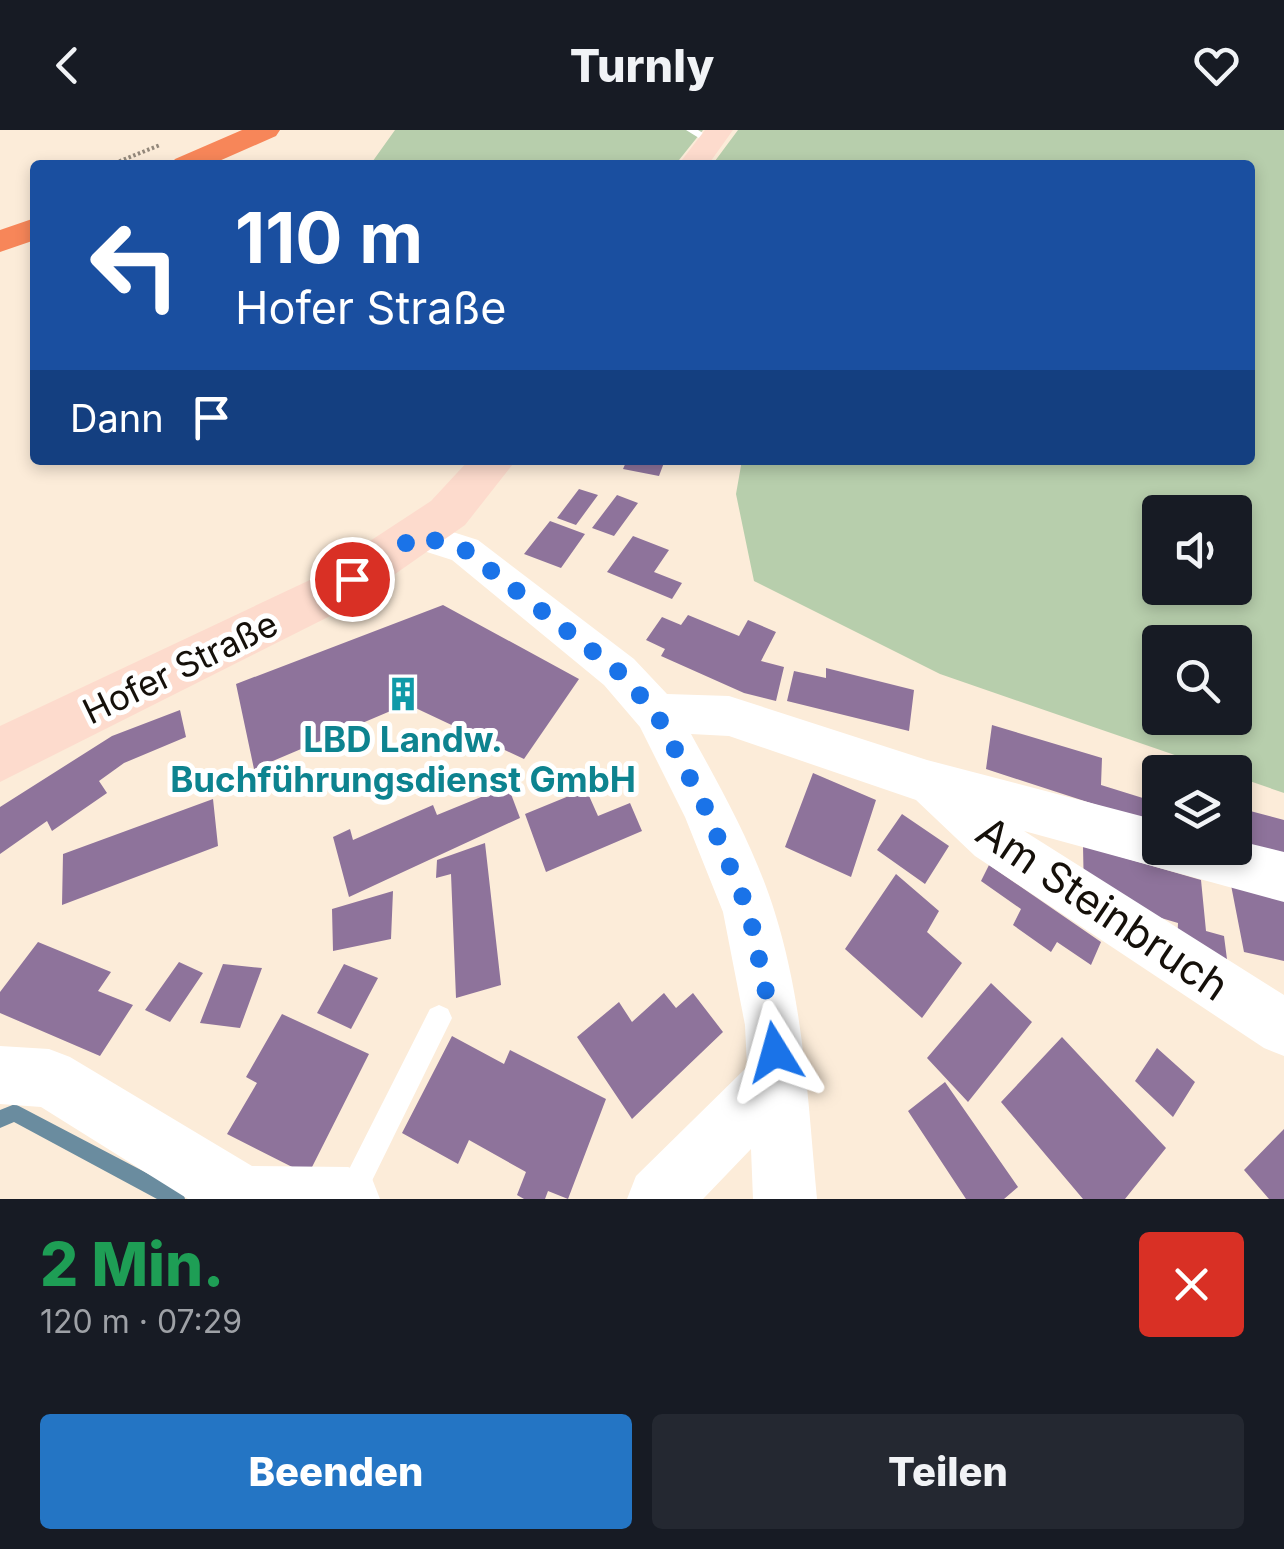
<!DOCTYPE html>
<html lang="de">
<head>
<meta charset="utf-8">
<style>
	body { margin:0; font-family:Inter,sans-serif; background:#242831; color:#f1f3f6; height:100vh; display:flex; flex-direction:column; font-size:38px; white-space:nowrap }
	* { box-sizing:border-box; margin:0 }
	p { font-size:32px; color:#9ea1a6 }
	.icon { flex:none; width:55px; height:55px; fill:none; stroke:currentColor; stroke-width:2; stroke-linecap:round; stroke-linejoin:round }
	.map { position:relative; height:1069px; overflow:hidden }
	.details { display:flex; flex-direction:column; background:#171b24; flex:1 }
	.details>* { flex:none }
	.guide { position:absolute; left:30px; top:30px; width:1225px; height:305px; border-radius:10px; box-shadow:0 5px 15px #0003; background:#1a4fa0; color:#fff; overflow:hidden }
	.buttons { position:absolute; left:1142px; top:365px; display:grid; gap:20px }
	.buttons a { display:grid; place-items:center; width:110px; height:110px; border-radius:10px; background:#171b24; box-shadow:0 5px 15px #0003; font-size:50px }
	.pin { position:absolute; display:grid; place-items:center; width:85px; height:85px; color:#fff; margin:-42px; border:5px solid #fff; border-radius:50%; box-shadow:0 2px 10px #0007 }
	.me { position:absolute; width:110px; margin:-55px; rotate:352deg; stroke-linejoin:round; filter:drop-shadow(0 0 8px #0008) }
	.turn { display:flex; align-items:center; gap:35px; height:210px; padding:0 40px; font-size:45px }
	.turn .icon { width:130px; height:130px; stroke-width:2.5 }
	.turn b { display:block; font-size:70px; line-height:85px }
	.then { display:flex; align-items:center; height:95px; padding:0 40px; background:#0003; gap:20px; font-size:38px }
	.round { display:grid; place-items:center; flex:none; width:105px; height:105px; border-radius:10px; background:#242831 }
	.overview { display:flex; align-items:center; justify-content:space-between; height:170px; padding:0 40px }
	h1 { font-size:60px; font-weight:800; line-height:75px; color:#1e9e55 }
	.cta { display:flex; gap:20px; margin-top:auto; padding:20px 40px }
	.cta a { flex:1; height:115px; border-radius:10px; background:#2475c4; color:#fff; font-size:40px; font-weight:800; line-height:115px; text-align:center }
	.cta a+a { background:#242831; color:#f1f3f6 }
	header { display:flex; justify-content:space-between; align-items:center; height:130px; padding:0 40px; background:#171b24; font-size:45px; font-weight:800 }
	.map>svg:first-child { display:block }
</style>
</head>
<body>
<header><svg class="icon" aria-label="back" viewBox="0 0 24 24"><path d="M15 5l-7 7 7 7"/></svg>Turnly<svg class="icon" aria-label="heart" viewBox="0 0 24 24"><path d="M12 20l-8-8c-3-5 5-10 8-4 3-6 11-1 8 4z"/></svg></header>
<div class="map">
<svg width="1284" height="1069" viewBox="0 0 1284 1069">
	<rect width="100%" height="100%" fill="#fcecd9"/>
	<path fill="#b7ceac" fill-rule="evenodd" d="M395,0H703L675,35H370Z
		M738,0H1284V663L1235,646V642H1224L940,544L754,451L736,364L742,330H1250V35H712ZM1235,382V458H1160V382ZM1160,512H1235V588H1160Z"/>
	<g fill="none" stroke-linecap="round" stroke-linejoin="round">
		<path fill="#6a8c9f" fill-rule="evenodd" d="M15,974L183,1062L185,1069H157L14,992L0,998V980Z"/>
	</g>
	<path fill="#8e739b" d="M627,330H665L659,346L623,339Z
		M579,359L598,365L576,395L557,388Z
		M617,365L638,373L614,406L592,398Z
		M550,391L585,404L561,438L524,424Z
		M633,406L669,420L654,442L682,453L672,469L607,442Z
		M443,475L579,549L524,629L407,574L254,639L236,554Z
		M688,485L739,506L748,490L776,502L761,531L784,537L776,571L744,563L661,526L665,519L646,510L662,487L681,495Z
		M826,538L914,560L909,601L787,571L794,541L826,548Z
		M180,580L186,607L124,633L99,651L107,663L52,701L47,691L0,724V677L112,606Z
		M992,595L1102,628L1101,655L1146,669V691L986,639Z
		M813,643L876,670L851,747L785,717Z
		M508,656L520,688L349,767L333,707L350,699L353,710L433,675L437,685Z
		M586,659L598,686L630,673L642,701L546,742L525,684Z
		M213,669L218,716L62,775L63,724Z
		M1235,677L1284,690V726L1235,713Z
		M902,684L949,716L925,754L877,720Z
		M485,713L501,855L456,868L451,744L436,748L437,730Z
		M1083,716L1201,750L1206,801L1224,806L1229,845L1177,815L1178,793L1084,765Z
		M989,735L1101,812L1091,835L1057,812L1051,822L1013,795L1021,779L981,751Z
		M896,744L939,781L927,802L962,833L922,888L845,819Z
		M1231,755L1284,767V831L1244,822Z
		M393,761L391,809L333,821L332,779Z
		M38,812L111,842L98,861L133,875L100,926L0,883V862Z
		M179,832L203,843L170,892L145,880Z
		M223,834L262,838L240,898L200,893Z
		M344,834L378,848L351,899L317,883Z
		M991,853L1032,892L968,972L927,928Z
		M664,863L676,878L693,863L723,902L632,989L577,907L619,872L632,892Z
		M282,884L369,924L308,1045L227,1004L257,953L246,947Z
		M452,906L504,934L510,920L606,969L568,1069L548,1061L545,1069H524L517,1065L526,1042L469,1010L458,1034L402,1003Z
		M1062,907L1166,1018L1125,1069H1083L1001,972Z
		M1157,918L1195,952L1173,987L1135,951Z
		M945,952L1018,1057L1004,1069H966L908,981Z
		M1284,999V1069H1269L1244,1040Z"/>
	<g fill="none" stroke-linecap="round" stroke-linejoin="round">
		<path stroke="#93887b" stroke-width="4" stroke-dasharray="2.5 2.5" stroke-linecap="butt" d="M110,35L160,15"/>
		<path fill="#fff" fill-rule="evenodd" d="M686,0H698L716,11L707,13Z
			M439,875L448,879L452,888L363,1069H334L430,879Z"/>
		<path fill="#fff" fill-rule="evenodd" d="M418,391L478,410L634,529L667,564L729,566L927,630L1160,691V718H1235V710L1284,722V772L1024,701L1284,865V926L1264,918L975,726L916,670L729,606L691,604C722,660 756,721 775,783C804,876 808,973 817,1069H753L751,1019L703,1069H627L636,1046L747,937L745,895L723,782L685,687L640,597L604,555L452,430L405,415L399,405L405,395Z
			M0,916L49,919L70,927L252,1036L348,1037L371,1046L380,1069H188L41,977L0,974Z"/>
		<path fill="#fddbcd" fill-rule="evenodd" d="M705,0H733L708,35H678Z
			M469,330H516L465,395L348,477L0,652V596L312,449L431,371Z"/>
		<path fill="#f78659" fill-rule="evenodd" d="M242,0H280L276,6L210,35H170L175,29Z
			M35,88V110L0,122V100Z"/>
	</g>
	<g fill="none" stroke-linecap="round" stroke-linejoin="round">
		<path stroke="#1a73e8" stroke-width="18" stroke-dasharray="0 32.4" d="M352,449L418,405L465,420L619,542L656,583L705,677L749,782L773,895L775,922"/>
	</g>
	<defs>
		<g id="building-bare" transform="scale(2.7)"><path d="M-4-6H4V6H1V3H-1V6H-4ZM-2.5-4.3h1.7v1.8h-1.7ZM.8-4.3h1.7v1.8H.8ZM-2.5-1h1.7V.8h-1.7ZM.8-1h1.7V.8H.8Z" fill="#0f9aa8" stroke="#fff" stroke-width="2.5" paint-order="stroke"/></g>
	</defs>
	<g fill-rule="evenodd">
		<use href="#building-bare" x="403" y="564"/>
	</g>
	<g text-anchor="middle" dominant-baseline="central" stroke-width="10" stroke-linejoin="round" paint-order="stroke">
		<g font-size="35" fill="#15100a" stroke="#fff">
			<text transform="translate(180 537) rotate(-26)">Hofer Straße</text>
		</g>
		<g font-size="35" font-weight="bold" fill="#0d838f" stroke="#fff">
			<text x="403" y="609">LBD Landw.<tspan x="403" dy="40">Buchführungsdienst GmbH</tspan></text>
		</g>
		<g font-size="42" fill="#15100a" stroke="#fff">
			<text transform="translate(1103 778) rotate(34)">Am Steinbruch</text>
		</g>
	</g>
</svg>
<div class="buttons">
<a><svg class="icon" aria-label="sound" viewBox="0 0 24 24"><path d="M4 9h4l5-4v14l-5-4H4zM17 9q2 3 0 6"/></svg></a>
<a><svg class="icon" aria-label="search" viewBox="0 0 24 24"><circle cx="10" cy="10" r="6"/><path d="M15 15l6 6"/></svg></a>
<a><svg class="icon" aria-label="layers" viewBox="0 0 24 24"><path d="M12 4l9 5-9 5-9-5zM3 14l9 5 9-5"/></svg></a>
</div>
<div class="pin" style="left:352px;top:449px;background:#d93025"><svg class="icon" aria-label="arrive" viewBox="0 0 24 24"><path d="M6 21V4h12l-3 4 3 4H6"/></svg></div>
<svg class="me" style="left:775px;top:922px" viewBox="-20 -20 40 40"><path d="M0-17L14 15 0 8-14 15z" fill="#1a73e8" stroke="#fff" stroke-width="4"/></svg>
<div class="guide">
<div class="turn"><svg class="icon" aria-label="left" viewBox="0 0 24 24"><path d="M17 20v-9H6M10 6l-5 5 5 5"/></svg><div><b>110 m</b>Hofer Straße</div></div>
<div class="then">Dann<svg class="icon" aria-label="arrive" viewBox="0 0 24 24"><path d="M6 21V4h12l-3 4 3 4H6"/></svg></div>
</div>
</div>
<section class="details">
<div class="overview"><div><h1>2 Min.</h1><p>120 m · 07:29</p></div><a class="round" style="background:#d93025;color:#fff"><svg class="icon" aria-label="close" viewBox="0 0 24 24"><path d="M6 6l12 12M18 6L6 18"/></svg></a></div>
<div class="cta"><a>Beenden</a><a>Teilen</a></div>
</section>
</body>
</html>
